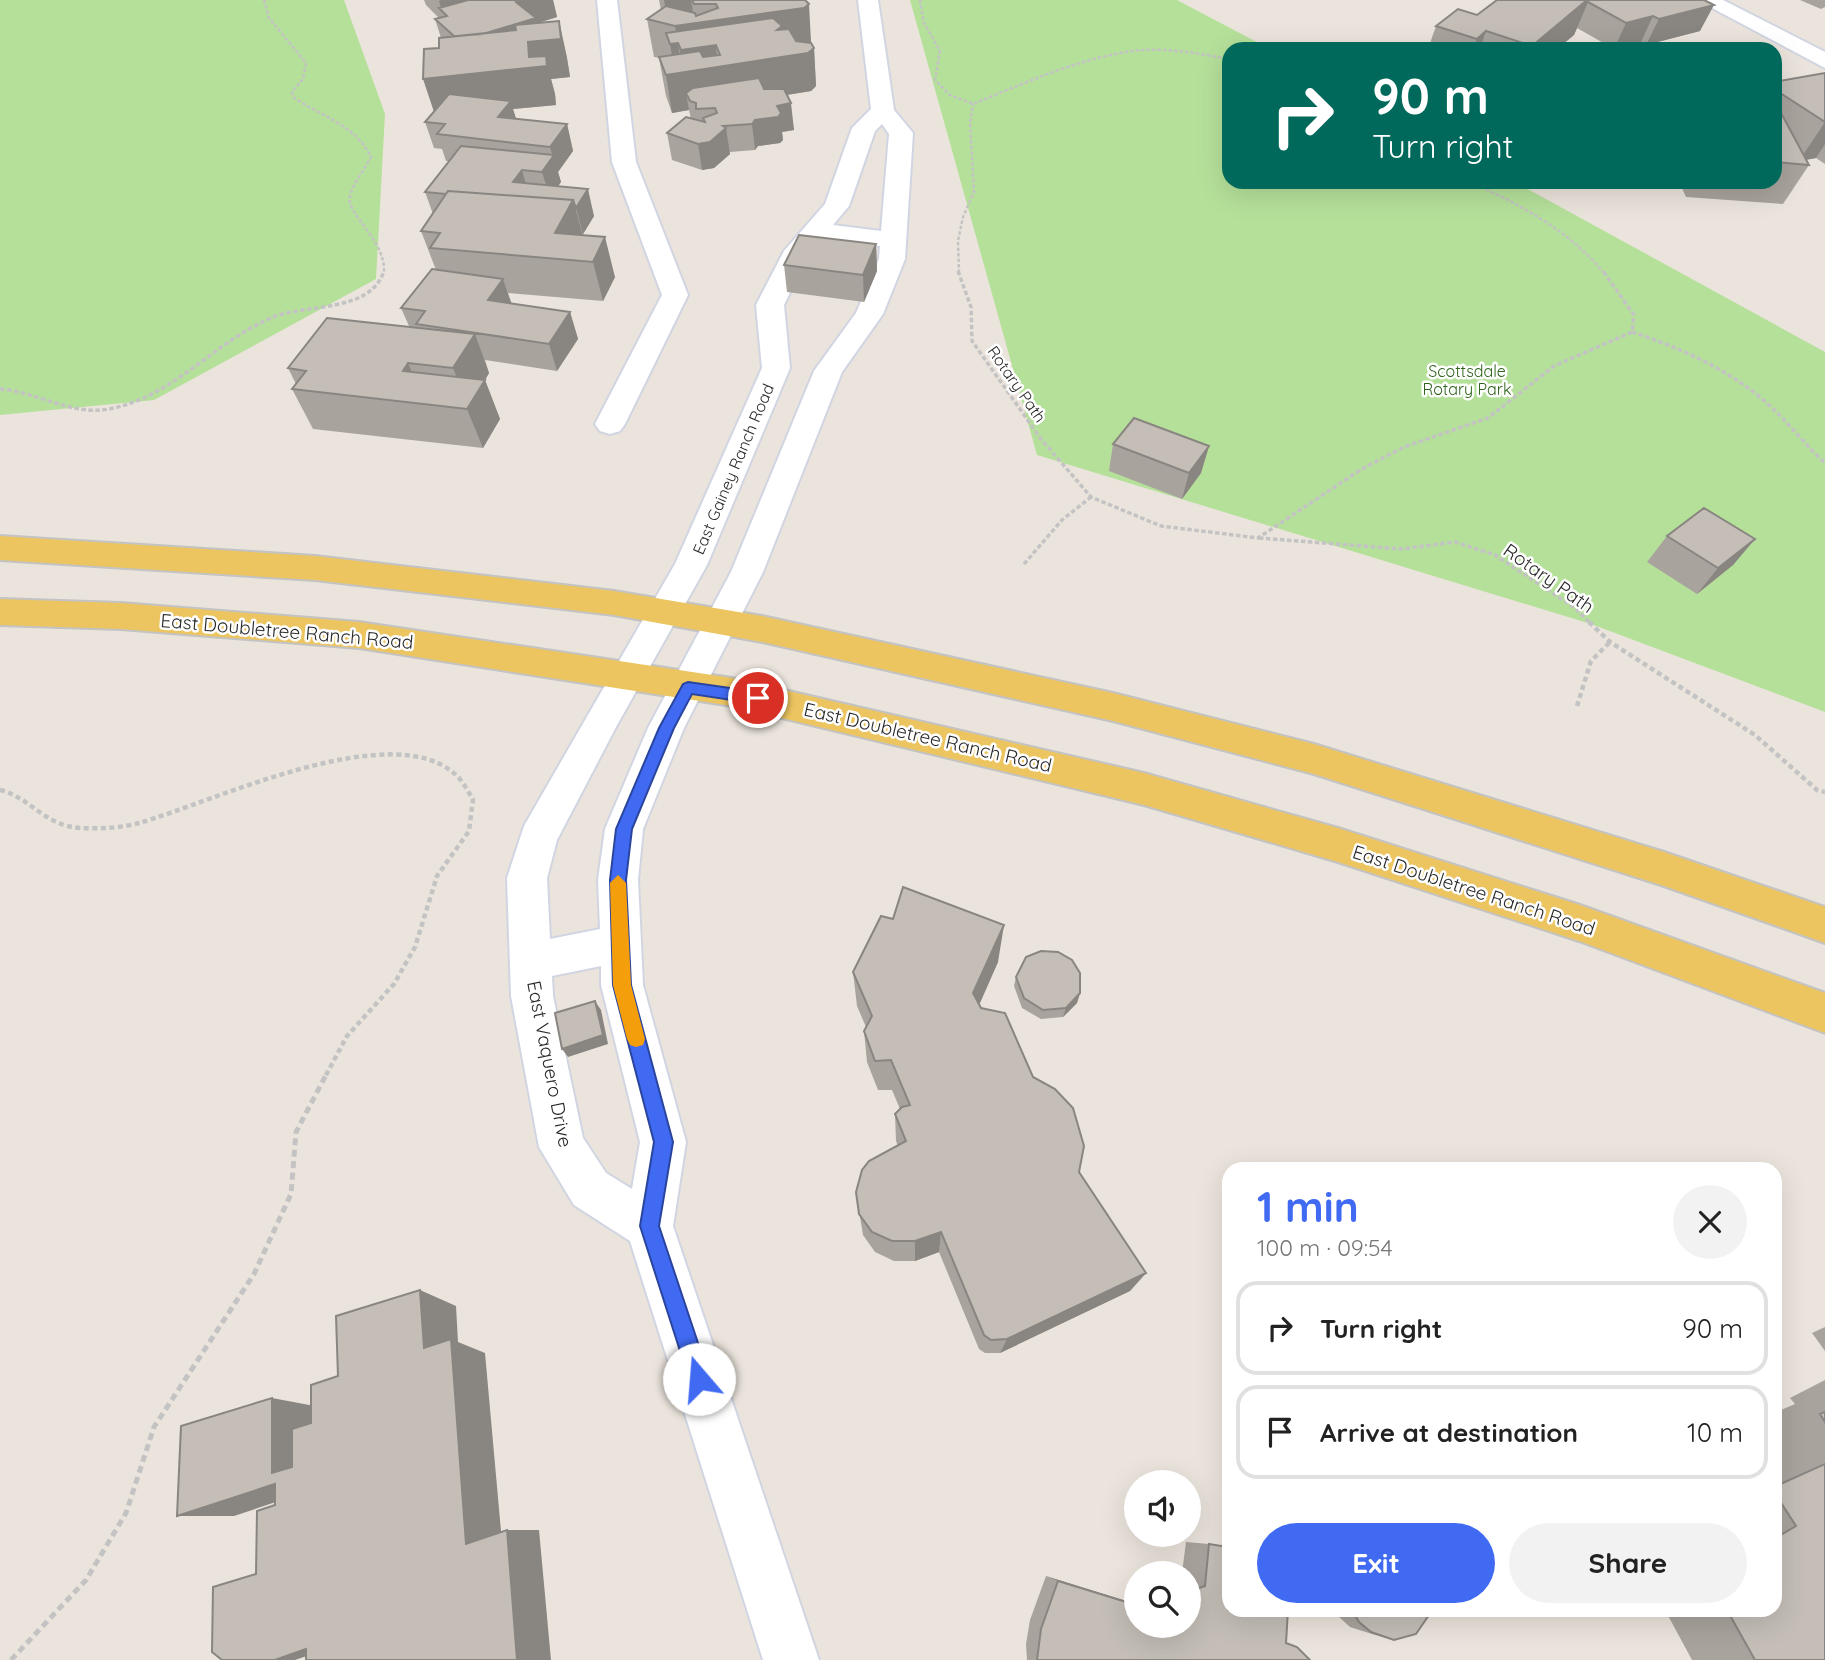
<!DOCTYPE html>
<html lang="en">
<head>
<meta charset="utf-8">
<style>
	body { margin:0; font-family:Quicksand,sans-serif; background:#f2f2f2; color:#222; height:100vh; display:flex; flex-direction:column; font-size:26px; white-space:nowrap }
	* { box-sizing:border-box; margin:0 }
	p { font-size:23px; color:#767676 }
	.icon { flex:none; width:38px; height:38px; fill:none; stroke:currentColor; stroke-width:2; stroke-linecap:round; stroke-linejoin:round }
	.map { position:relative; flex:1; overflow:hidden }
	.drawer { position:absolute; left:1222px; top:1162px; width:560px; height:455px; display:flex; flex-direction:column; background:#fff; border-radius:21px; box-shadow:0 7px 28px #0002 }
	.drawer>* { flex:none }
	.banner { position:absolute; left:1222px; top:42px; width:560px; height:147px; border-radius:21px; box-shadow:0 7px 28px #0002; background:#00695c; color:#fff; overflow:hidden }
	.buttons { position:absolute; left:1124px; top:1470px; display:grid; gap:14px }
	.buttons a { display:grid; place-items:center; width:77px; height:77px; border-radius:50%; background:#fff; box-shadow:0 7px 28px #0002; font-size:35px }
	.pin { position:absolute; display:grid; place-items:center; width:60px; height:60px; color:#fff; margin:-30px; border:4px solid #fff; border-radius:50%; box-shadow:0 2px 7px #0007 }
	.me { position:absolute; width:77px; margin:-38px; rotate:342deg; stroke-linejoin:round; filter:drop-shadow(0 0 5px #0008) }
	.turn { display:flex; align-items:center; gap:24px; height:147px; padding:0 35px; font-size:32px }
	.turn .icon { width:91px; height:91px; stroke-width:2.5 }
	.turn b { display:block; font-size:49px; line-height:60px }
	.round { display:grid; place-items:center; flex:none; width:74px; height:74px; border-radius:37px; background:#f2f2f2 }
	.summary { display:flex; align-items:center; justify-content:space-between; height:119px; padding:0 35px }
	h1 { font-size:42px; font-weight:700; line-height:52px; color:#416af3 }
	.action { display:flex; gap:14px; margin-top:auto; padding:14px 35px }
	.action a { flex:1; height:80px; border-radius:42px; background:#416af3; color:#fff; font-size:28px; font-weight:700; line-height:80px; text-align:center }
	.action a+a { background:#f2f2f2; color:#222 }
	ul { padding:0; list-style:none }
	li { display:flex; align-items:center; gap:21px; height:94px; margin:0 14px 10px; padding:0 21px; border:4px solid #e0e0e0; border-radius:21px }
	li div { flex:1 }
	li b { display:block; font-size:26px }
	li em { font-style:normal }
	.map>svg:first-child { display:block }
</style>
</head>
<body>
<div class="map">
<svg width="1825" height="1660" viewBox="0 0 1825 1660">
	<rect width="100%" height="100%" fill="#ebe4dc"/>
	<path fill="#b5e09a" d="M0,0H344L385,114L376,279L154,400L0,415Z
		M910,0H1177L1270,49H1228V182H1515L1825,352V712L1591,624L1037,455Z"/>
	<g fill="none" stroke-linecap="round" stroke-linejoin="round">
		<g stroke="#d1d5e2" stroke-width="4">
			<path id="minor" d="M597,0H617L636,162L688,295L625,424L620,431L610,434L600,431L595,424L662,295L612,162Z
				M858,0H878L894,110L913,133L905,259L883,314L842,372L763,572L684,728L643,829L638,880L643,985L686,1142L673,1226L819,1660H763L630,1241L574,1205L539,1147L511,996L507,878L524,826L675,564L762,368L756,305L784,251L825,204L852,128L871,109ZM882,124L889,134L881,231L833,225L849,206L875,131ZM821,239L880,246L879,259L856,313L814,371L731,572L648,728L605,829L598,880L600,929L550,939L547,878L557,840L616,727L707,565L790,368L784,305L809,254ZM601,966V985L640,1142L632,1189L606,1173L583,1138L553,996L552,976Z
				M1697,0H1723L1825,52V68Z"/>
		</g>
		<g stroke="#c3c3c3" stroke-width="4">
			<path id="major" d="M0,536L315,556L614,591L762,616L1113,693L1314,744L1664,852L1825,907V943L1664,886L1314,774L1113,721L762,642L614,615L315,580L0,560Z
				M0,599L121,603L359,622L732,678L1144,773L1338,828L1580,905L1825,993V1033L1579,941L1338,862L1144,805L732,706L359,648L121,629L0,625Z"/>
		</g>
		<path stroke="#c3c3c3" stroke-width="2.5" stroke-dasharray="3.5 2" stroke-linecap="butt" d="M264,0L269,18L306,63L303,79L292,92L293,97C320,116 356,125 371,157C365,169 353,183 350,196C345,214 386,239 384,273
			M920,0L924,23L940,51L935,80L950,95L973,104C1022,84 1073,61 1126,52C1158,46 1197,53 1228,59
			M1471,182C1520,205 1569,230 1604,273
			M959,273L958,241L963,217L974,192L970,123L973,104"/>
		<path stroke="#c3c3c3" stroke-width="3.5" stroke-dasharray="4.5 2.5" stroke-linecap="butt" d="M958,271L971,307L972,341L1041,439L1091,497L1161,526L1258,538L1360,470L1404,447L1488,418L1554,366L1632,332L1634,315L1603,271
			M1632,332C1681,348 1730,370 1769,405C1789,423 1805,445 1825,463
			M0,389C37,392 72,416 109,409C173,397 213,343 271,318C304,303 370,314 384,271
			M1259,538L1402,549L1455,542L1495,555L1575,608L1591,624
			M1024,564L1062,520L1091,497"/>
		<path stroke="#c3c3c3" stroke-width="4.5" stroke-dasharray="5 3.5" stroke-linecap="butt" d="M1589,622L1610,642L1755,735L1817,790L1825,792
			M1577,706L1591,661L1610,642
			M0,790C28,796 45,826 80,828C98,829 122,828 139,823C211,803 396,713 458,777C464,783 468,792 473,799L469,831L437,876L415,947L394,984L347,1036L325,1077"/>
		<path stroke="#c3c3c3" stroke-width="5" stroke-dasharray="7 4.5" stroke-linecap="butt" d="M11,1660L86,1580L126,1513L154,1427L254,1274L291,1194L296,1132L326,1075"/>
		<use href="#minor" fill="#fff" fill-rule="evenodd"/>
		<use href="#major" fill="#ecc560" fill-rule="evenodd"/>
	</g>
	<path fill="#a9a39d" d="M424,0H553L557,17L539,23L559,21L567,58L570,77L551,79L555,94L556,105L513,109L516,119L567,124L573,151L558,172L561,182L558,186L594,216L582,236L615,277L603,301L508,293L512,304L570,312L578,339L557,371L485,360L489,373L485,380L500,419L483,448L313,429L292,389L296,384L288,368L409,326L401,308L436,270L421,231L433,214L425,192L449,161H446L442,149L434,148L425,122L434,111L441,38L435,19L439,18L426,5Z
		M659,0H805L811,42L810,43L814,48L816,86L811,91L787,95L794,130L782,132L783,140L780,143L758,146L755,150L730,152V154L714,168L702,170L672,160L667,133L691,119L689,110L672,113L666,96L659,58L654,57L647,19L661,10Z
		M1497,0H1704L1700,31L1646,45L1641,42L1614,49L1577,28L1574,35L1557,49H1428L1436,26L1477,15Z
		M1800,0H1825V7L1821,9Z
		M1825,73V164L1816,158L1806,160L1809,165L1783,204L1686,197L1682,188L1659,186L1657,182H1774V82Z
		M876,244L877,271L864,302L787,292L784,265Z
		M1113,444L1209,446L1201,473L1182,499L1109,471Z
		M1667,536L1755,539L1733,565L1697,594L1647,562Z
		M998,962L979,1004L1033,1077L1079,1172L1146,1273L1130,1291L1000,1353H985L979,1349L939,1252L915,1261H894L875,1252L863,1235L856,1192L898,1146L896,1141L895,1114L900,1109L892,1090H878L867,1062L864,1031L866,1027L857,1006L853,972Z
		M1016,977L1080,993L1077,1003L1063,1017L1041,1019L1022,1008L1014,986Z
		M1825,1327V1351L1812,1333Z
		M1825,1380V1660H1692L1665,1610H1774V1459H1776L1774,1457V1413L1795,1404L1790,1398Z
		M1186,1542L1209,1544L1286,1643L1310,1660H1027L1026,1644L1030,1620L1046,1576L1188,1626V1573H1182Z
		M1335,1610H1431L1394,1640L1372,1634L1350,1627L1339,1617Z"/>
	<path fill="#898580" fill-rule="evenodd" d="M441,0H553L557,17L537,23L559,21L567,58L570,77L551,79L555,94L556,105L513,109L519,128L436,118L423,79L466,67L447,16L442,11L439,1Z
		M664,0H691L695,24L809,4L811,42L807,45L814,48L816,86L811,91L697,109L696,103L686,93L689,110L672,113L666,75L675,73L670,44L678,43L682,72H684L675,26L668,24ZM716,45L720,55L718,66Z
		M1587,0H1589L1574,35L1557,49H1531L1532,46Z
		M1714,5L1700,31L1646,45L1659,19Z
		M1653,16L1641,42L1614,49L1626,23Z
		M1486,31L1480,49H1473L1477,39Z
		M791,103L794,130L782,132L783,140L780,143L758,146L755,150L752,124L755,120L777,106Z
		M1825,122V144L1816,158L1799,161Z
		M567,124L573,151L558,172L561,182L550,198L542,172L553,157L550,147Z
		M726,128L730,154L714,168L702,170L698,144Z
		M522,170L529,196L513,182Z
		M588,189L594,216L583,234L576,208Z
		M573,200L584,240L555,233Z
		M605,237L615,277L603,301L593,262Z
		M876,244L877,271L864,302L863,275Z
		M503,279L512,306L488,300Z
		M570,312L578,339L557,371L549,344Z
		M475,334L489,373L485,380L500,419L483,448L467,409L468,407L453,368Z
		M408,363L425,403L403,371Z
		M1209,446L1201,473L1182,499L1189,473Z
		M1755,539L1733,565L1697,594L1718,568Z
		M1004,925L998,962L970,1026L973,993Z
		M1080,993L1077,1003L1063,1017L1066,1008Z
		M595,1001L601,1010L608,1044L568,1057L562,1049Z
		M941,1232L939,1252L915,1261V1241Z
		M1146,1273L1130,1291L1000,1353L1007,1339Z
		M420,1290L456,1306L458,1342L485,1353L502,1542L466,1544L424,1348Z
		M272,1398L320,1407L322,1476L272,1473Z
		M275,1484L324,1486L234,1516H177Z
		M507,1530H539L551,1660H517Z
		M1046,1576L1136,1604V1605L1058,1581Z
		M356,1639L295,1660H275L306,1649Z"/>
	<path fill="#c4beb7" stroke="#898580" stroke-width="2" d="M468,0H522L516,2L536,18L483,34L454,36L435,19L447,16L439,8Z
		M692,0H805L809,4L804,8L675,26L647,19L666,6L695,13L696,16L718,8L716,4H694Z
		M1497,0H1587L1532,46L1486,31L1477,39L1436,26L1458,9L1477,15Z
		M1589,0H1704L1714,5L1659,19L1653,16L1626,23L1588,2Z
		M773,18L782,26L777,30L789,29L796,41L811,43L814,48L808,53L666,75L659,57L700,51L703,57L720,55L716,45L681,50L678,43L670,44L666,33Z
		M559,21L561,39L528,42L529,57L546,56L547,66L423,79L424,49L439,48V38L516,30L515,25Z
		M1825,73V122L1774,89V82Z
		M759,78L764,89H784L791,103L777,106L781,113L778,117L755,120L752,124L723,126L726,128L710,142L698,144L667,133L686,117L705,122L703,118L717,113L715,108L696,109V103L690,101L686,93L693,88Z
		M449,94L511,101L498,117L567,124L550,147L437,134L445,124L425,122Z
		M1774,111H1780L1809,165L1774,162Z
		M461,146L554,155L542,172L522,170L513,182L588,189L576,208L573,200L448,191L446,194L425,192Z
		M448,191L573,200L555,233L605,237L593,262L430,248L440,233L421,231Z
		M799,235L876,244L863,275L784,265Z
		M432,269L503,279L488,300L570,312L549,344L416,324L425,311L401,308Z
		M327,318L475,334L453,368L408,363L403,371L485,380L467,409L292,389L306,371L288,368Z
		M1134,418L1209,446L1189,473L1113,444Z
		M1704,508L1755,539L1718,568L1667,536Z
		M903,887L1004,925L973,993L981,1008L1005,1013L1033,1077L1055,1089L1073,1108L1084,1146L1079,1172L1146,1273L1007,1339L991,1340L984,1335L941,1232L915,1241H892L872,1232L859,1214L856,1192L862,1170L869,1161L906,1141L895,1114L902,1107L910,1105L891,1060L875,1061L864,1031L872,1016L853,972L881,916L893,919Z
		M1041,951L1058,952L1072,960L1080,973V993L1066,1008L1043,1010L1024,998L1016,977L1026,957Z
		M595,1001L603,1035L562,1049L555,1013Z
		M420,1290L424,1348L451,1339L466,1544L507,1530L517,1660H306V1649L275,1660H222L212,1652L213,1587L256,1574L257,1511L275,1505V1484L177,1516L181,1426L272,1398V1473L292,1467V1429L311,1423V1385L338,1376L336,1316Z
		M1825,1412V1422L1820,1414Z
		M1825,1464V1660H1755L1727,1610H1774V1539L1796,1526L1774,1492V1487Z
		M1209,1544L1228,1547V1610H1288L1286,1643L1297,1647L1310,1660H1037L1041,1629L1058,1581L1136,1605V1626H1188V1592L1205,1586Z
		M1352,1610H1431L1429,1615L1416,1634L1394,1640L1371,1632L1359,1622Z"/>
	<path fill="#416af3" stroke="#2a459e" stroke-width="2" d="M688,682L758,692L765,698L758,704L692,694L674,728L632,829L626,880L631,985L673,1142L659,1226L710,1379L707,1387L699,1390L692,1387L689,1379L640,1226L654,1142L613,985L610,880L616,829L659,728L683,684Z"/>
	<path fill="#f59e0b" d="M618,875L626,883L631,985L645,1039L643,1045L636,1047L630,1045L627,1039L613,985L610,883Z"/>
	<g text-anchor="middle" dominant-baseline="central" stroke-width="5" stroke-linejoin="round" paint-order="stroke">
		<g font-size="16" fill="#2e641c" stroke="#fff">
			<text x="1467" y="371">Scottsdale<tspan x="1467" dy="18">Rotary Park</tspan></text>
		</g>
		<g font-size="16" fill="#292929" stroke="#fff">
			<text transform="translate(1017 384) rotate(55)">Rotary Path</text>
			<text transform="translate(733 469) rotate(-67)">East Gainey Ranch Road</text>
		</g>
		<g font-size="19" fill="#292929" stroke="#fff">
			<text transform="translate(1549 578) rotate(35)">Rotary Path</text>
			<text transform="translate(287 631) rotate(5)">East Doubletree Ranch Road</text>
			<text transform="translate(928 737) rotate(13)">East Doubletree Ranch Road</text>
			<text transform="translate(1474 890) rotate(18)">East Doubletree Ranch Road</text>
			<text transform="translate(550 1064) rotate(79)">East Vaquero Drive</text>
		</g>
	</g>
</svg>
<div class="buttons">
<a><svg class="icon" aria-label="sound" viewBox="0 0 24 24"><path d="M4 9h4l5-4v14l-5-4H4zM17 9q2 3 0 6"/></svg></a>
<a><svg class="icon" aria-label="search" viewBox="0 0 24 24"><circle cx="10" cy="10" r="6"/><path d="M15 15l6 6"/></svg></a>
</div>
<div class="pin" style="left:758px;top:698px;background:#d93025"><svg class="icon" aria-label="arrive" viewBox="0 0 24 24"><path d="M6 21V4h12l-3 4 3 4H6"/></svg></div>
<svg class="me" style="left:699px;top:1379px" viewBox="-20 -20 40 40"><circle r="19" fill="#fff"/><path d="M0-13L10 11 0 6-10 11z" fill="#416af3"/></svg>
<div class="banner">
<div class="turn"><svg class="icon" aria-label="right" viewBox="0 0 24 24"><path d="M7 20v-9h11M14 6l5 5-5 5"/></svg><div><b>90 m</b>Turn right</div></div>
</div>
<section class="drawer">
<div class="summary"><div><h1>1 min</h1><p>100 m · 09:54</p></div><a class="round"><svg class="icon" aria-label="close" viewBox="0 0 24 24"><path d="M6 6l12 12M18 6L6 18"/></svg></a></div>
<ul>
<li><svg class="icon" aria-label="right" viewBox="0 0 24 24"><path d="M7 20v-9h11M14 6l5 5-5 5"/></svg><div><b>Turn right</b></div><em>90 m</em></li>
<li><svg class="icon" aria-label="arrive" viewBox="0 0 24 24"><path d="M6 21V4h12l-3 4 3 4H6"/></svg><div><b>Arrive at destination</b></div><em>10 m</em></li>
</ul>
<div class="action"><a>Exit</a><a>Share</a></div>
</section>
</div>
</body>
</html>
